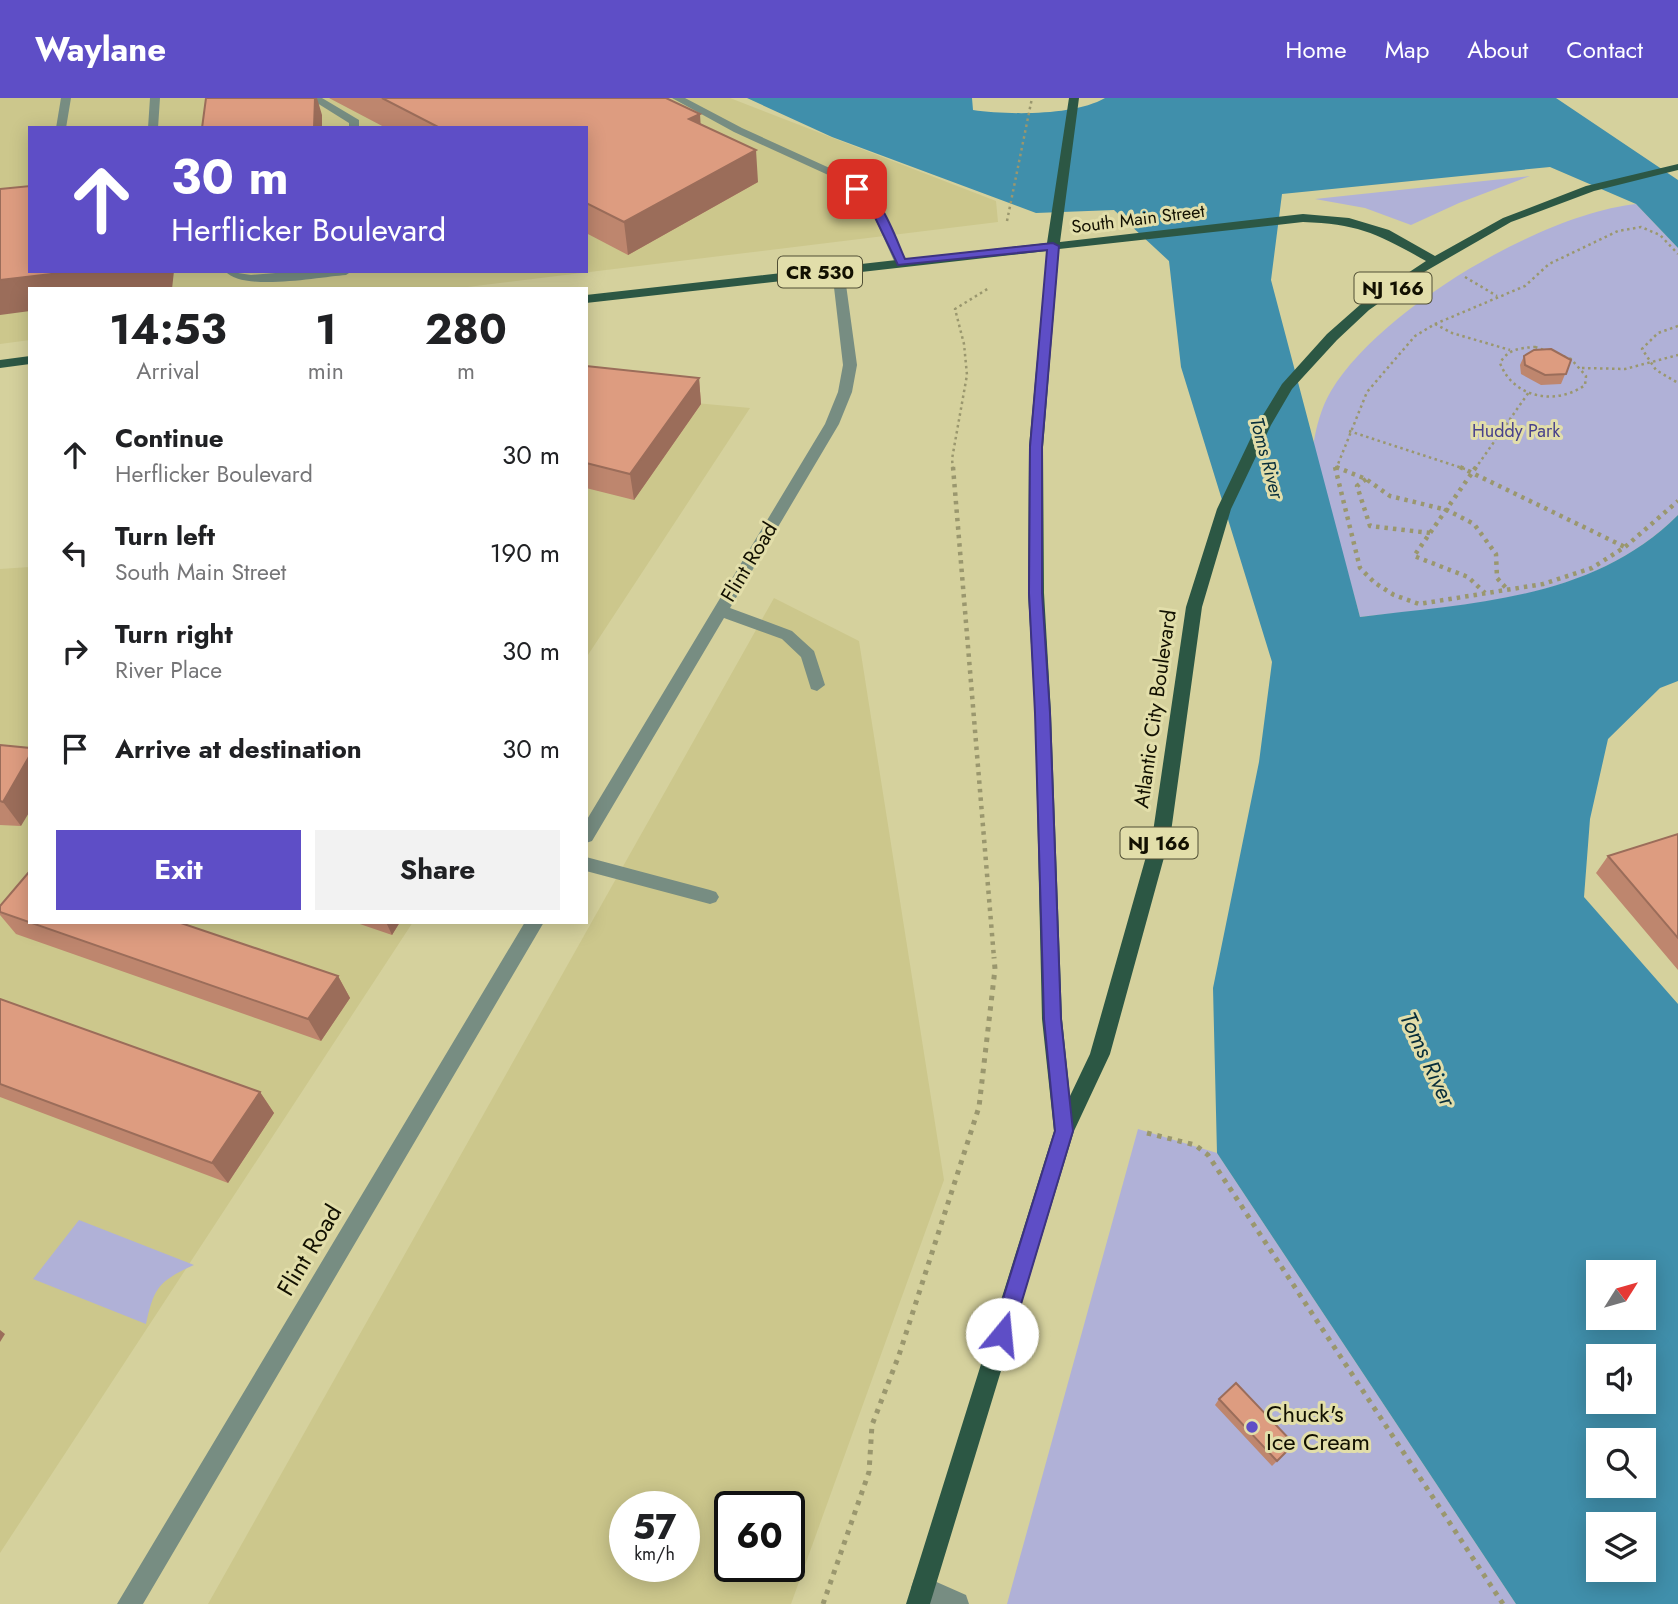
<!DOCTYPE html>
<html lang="en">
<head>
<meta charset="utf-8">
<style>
	body { margin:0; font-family:Jost,sans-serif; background:#f2f2f2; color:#202124; height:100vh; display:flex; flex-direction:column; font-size:26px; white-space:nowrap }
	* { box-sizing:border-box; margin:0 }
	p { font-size:23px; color:#757577 }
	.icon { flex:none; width:38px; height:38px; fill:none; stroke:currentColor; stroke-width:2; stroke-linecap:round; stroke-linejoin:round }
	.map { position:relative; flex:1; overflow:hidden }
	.sheet { position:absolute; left:28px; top:189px; width:560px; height:637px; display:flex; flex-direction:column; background:#fff; border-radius:0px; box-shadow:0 4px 18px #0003 }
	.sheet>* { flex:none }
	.guide { position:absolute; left:28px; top:28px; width:560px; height:147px; border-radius:0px; box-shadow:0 4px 18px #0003; background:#5e4ec6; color:#fff; overflow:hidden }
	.needle { width:46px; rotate:53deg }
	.controls { position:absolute; left:1586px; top:1162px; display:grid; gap:14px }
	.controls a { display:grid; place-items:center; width:70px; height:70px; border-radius:0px; background:#fff; box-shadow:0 4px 18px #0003; font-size:35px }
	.speed { position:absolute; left:609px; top:1393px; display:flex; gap:14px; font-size:35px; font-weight:700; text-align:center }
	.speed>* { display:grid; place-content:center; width:91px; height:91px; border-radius:50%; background:#fff; box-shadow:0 4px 18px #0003; line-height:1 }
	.speed small { font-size:18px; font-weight:400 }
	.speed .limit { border:4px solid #111; border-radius:10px; background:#fff; color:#111 }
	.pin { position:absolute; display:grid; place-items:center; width:60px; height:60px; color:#fff; margin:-30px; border-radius:14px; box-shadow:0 4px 10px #0006 }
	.me { position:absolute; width:77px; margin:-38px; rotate:17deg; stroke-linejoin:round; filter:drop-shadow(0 0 5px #0008) }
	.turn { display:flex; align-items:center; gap:24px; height:147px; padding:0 28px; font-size:32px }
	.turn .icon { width:91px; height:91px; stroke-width:2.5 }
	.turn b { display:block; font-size:49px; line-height:60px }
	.eta { display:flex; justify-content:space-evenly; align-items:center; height:119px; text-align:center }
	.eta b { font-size:42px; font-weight:700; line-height:49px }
	.button { display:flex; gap:14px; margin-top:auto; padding:14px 28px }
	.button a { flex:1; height:80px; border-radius:0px; background:#5e4ec6; color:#fff; font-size:28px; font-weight:700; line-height:80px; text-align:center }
	.button a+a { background:#f2f2f2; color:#202124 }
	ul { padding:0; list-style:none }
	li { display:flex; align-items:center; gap:21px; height:98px; padding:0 28px }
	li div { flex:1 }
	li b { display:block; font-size:26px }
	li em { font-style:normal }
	header { display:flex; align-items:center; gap:42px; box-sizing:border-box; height:98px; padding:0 35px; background:#5e4ec6; color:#fff }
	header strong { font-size:33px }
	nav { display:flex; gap:38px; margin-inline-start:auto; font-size:24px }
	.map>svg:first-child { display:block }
</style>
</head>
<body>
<header>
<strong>Waylane</strong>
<nav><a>Home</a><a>Map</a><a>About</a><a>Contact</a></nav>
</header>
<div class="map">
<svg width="1678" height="1506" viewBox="0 0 1678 1506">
	<rect width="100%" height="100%" fill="#d5d19d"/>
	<path fill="#ccc78c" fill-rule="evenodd" d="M0,0H730L996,103L998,124L451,191H30V242L0,246ZM30,30H586V173H30Z
		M586,295L750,310L586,560Z
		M30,469V824H413L0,1455V471Z
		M774,500L859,543L944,1082L791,1506H208ZM625,1409H684V1468H625ZM730,1409H789V1468H730Z"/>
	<path fill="#b0b1d7" d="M1530,78L1459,105L1411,127L1365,110L1315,101Z
		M1636,106L1678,150V417C1593,502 1472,506 1360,519L1313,349C1316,329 1321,310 1331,293C1380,211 1542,116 1636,106Z
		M1138,1031L1217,1055L1516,1506H1007Z
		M79,1122L194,1167C159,1183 154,1189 146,1226L33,1181Z"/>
	<path fill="#408fab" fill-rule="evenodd" d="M747,0H972L973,12C1008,17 1074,18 1105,0H1556L1678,82V150L1636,106L1550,69L1282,96L1271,182L1360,519C1472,505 1593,502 1678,417V583L1660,590L1608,641L1590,721L1584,799L1678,906V1506H1516L1217,1055L1213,890L1259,664L1272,564L1181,269L1169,163L1114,112L1036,115L832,39ZM1598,1174H1643V1220H1598ZM1598,1258H1643V1304H1598ZM1598,1342H1643V1388H1598ZM1598,1426H1643V1472H1598Z"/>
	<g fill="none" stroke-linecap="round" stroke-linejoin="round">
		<path stroke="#9a976e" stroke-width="2.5" stroke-dasharray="2.5 3.5" stroke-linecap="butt" d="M1007,123L1032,0
			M1465,179L1497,198
			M1435,226L1452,235L1510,252
			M1678,228L1658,235L1642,251L1656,272L1678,285
			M1535,249L1571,261L1586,278L1585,287C1556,308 1513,300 1500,265C1508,251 1520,250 1535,249Z
			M1582,270L1625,271L1678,257
			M1349,333L1465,371
			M1335,369L1340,371
			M953,371L952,361L967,277L964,246L955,211L989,190
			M1336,371L1367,294L1415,238L1435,226L1525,188L1549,166L1618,133L1641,129L1660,137L1678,156
			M1475,371L1529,294"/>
		<path stroke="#9a976e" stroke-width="4.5" stroke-dasharray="3.5 5" stroke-linecap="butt" d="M953,369L994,860
			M1335,369L1360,470L1375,485L1394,497L1419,506L1543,486L1592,470L1625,449L1678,403
			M1336,369L1366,381L1390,398L1447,412L1474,426L1496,456L1497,480L1507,491
			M1460,369L1625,449
			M1476,369L1414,458L1468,479L1485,495
			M1366,381L1357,388L1370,428L1430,435"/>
		<path stroke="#9a976e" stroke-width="5" stroke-dasharray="4.5 6" stroke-linecap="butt" d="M1147,1035L1195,1047L1208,1057L1503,1506
			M823,1506L869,1374L872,1327L899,1257L979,1009L995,871L994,859"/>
		<path fill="#778d82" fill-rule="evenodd" d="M61,0H71L66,30H56Z
			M150,0H160L158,30H148Z
			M309,0H322L359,22V30H349V25Z
			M672,0H685L742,30L845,77L877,101L907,165L905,168L895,165L868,105L837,81L734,34Z
			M838,168L844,172L857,267L852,294L839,326L730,510L792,533L814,553L825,587L817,593L811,591L801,559L782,541L724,520L592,743L586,745V723L825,326L838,294L843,267L832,172Z
			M225,173L251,177L300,173H352L346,177C319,179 242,194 225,173Z
			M586,759L710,792L716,794L719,799L716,804L710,806L586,773Z
			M525,824H544L143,1506H117Z
			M923,1478L966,1497L969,1506H930L914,1499L911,1490L914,1481Z"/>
		<path fill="#2c5744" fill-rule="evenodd" d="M1069,0H1079L1060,144L1303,116L1349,120L1389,132L1435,158L1503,120L1586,88L1678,66V72L1594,93L1511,124L1419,177L1369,212L1337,242L1292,291L1271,327L1231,411L1202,509L1171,734L1110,956L1074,1033L930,1506H906L1054,1033L1042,921L1035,616L1028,495L1029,349L1047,153L586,205V197L1047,145ZM1303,124C1359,126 1378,136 1426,163L1361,206L1327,236L1282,286L1257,327L1217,411L1186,509L1153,734L1090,956L1070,998L1062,921L1051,616L1044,495L1043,349L1059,151Z
			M30,258V266L0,270V262Z"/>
	</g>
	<path fill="#be866e" d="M329,0H666L700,16V26L758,84L628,157L586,135V30H386Z
		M1524,258L1571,262L1561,286L1541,287L1521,276L1520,267Z
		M586,268L699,280L701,306L634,402L586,390Z
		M0,647L21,728L0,727Z
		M1678,736V872L1596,775L1608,758Z
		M0,808L338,878L350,900L321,943L16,836L0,817Z
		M354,824H400L392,837Z
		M0,901L260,994L274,1015L228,1085L0,999Z
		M1219,1301L1294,1346L1272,1368L1215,1307Z"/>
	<path fill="#9b6d5a" d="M315,0H317L322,17V30H314Z
		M700,16L702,48L689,21Z
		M756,52L758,84L628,157L624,124Z
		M77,173H174L172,191H30V213L0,217V182Z
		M699,280L701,306L634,402L630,376Z
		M30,657V713L21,728L3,704Z
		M386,824H400L392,837Z
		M338,878L350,900L321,943L308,921Z
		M260,994L274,1015L228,1085L212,1065Z
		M0,1232L5,1236L0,1244Z"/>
	<path fill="#dd9c80" stroke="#9b6d5a" stroke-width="2" d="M206,0H315L314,30H202Z
		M382,0H666L700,16L689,21L756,52L624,124L586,105V30H440Z
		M30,88V173H77L0,182V91Z
		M1551,251L1571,262L1566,276L1545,277L1525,267L1524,258L1534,252Z
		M586,268L699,280L630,376L586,365Z
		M0,647L30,650V657L3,704L0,703Z
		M1678,736V840L1608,758Z
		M29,774L30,824H178L338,878L308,921L0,814V808Z
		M0,901L260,994L212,1065L0,986Z
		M1236,1285L1294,1346L1277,1363L1219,1301Z"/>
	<path fill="#5e4ec6" stroke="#3d3381" stroke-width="2" d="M853,89C879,87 896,142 905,161L1053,145L1059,148L1042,349V495L1050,615L1061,921L1073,1033L1012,1236L1009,1243L1002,1246L995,1243L992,1236L1055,1033L1044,921L1035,615L1029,495L1030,349L1047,152L898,167L868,105L853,93Z"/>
	<circle fill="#5e4ec6" stroke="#e2deaa" stroke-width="2.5" cx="1252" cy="1329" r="7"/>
	<g text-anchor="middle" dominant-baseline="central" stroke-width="6" stroke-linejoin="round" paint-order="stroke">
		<g font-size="18" fill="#121001" stroke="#e2deaa">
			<text transform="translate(1138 121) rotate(-7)">South Main Street</text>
		</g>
		<g font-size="18" fill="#48418b" stroke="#e2deaa">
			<text x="1516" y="333">Huddy Park</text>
		</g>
		<g fill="#e2deaa" stroke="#504e34" stroke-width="2">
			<rect x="778" y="158.5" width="84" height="31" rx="5"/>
			<rect x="1354.5" y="174.5" width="77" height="31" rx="5"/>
			<rect x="1120.5" y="729.5" width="77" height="31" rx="5"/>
		</g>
		<g font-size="19" font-weight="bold" fill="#121001">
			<text x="820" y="174">CR 530</text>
			<text x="1393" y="190">NJ 166</text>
			<text x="1159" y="745">NJ 166</text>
		</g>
		<g font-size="19" font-style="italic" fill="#082e3b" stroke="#e2deaa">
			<text transform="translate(1267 360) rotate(75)">Toms River</text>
		</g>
		<g font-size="21" fill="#121001" stroke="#e2deaa">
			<text transform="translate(749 464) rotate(-59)">Flint Road</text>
			<text transform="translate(1155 611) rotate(-82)">Atlantic City Boulevard</text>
		</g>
		<g font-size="23" font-style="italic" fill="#082e3b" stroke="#e2deaa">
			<text transform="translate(1428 961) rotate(65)">Toms River</text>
		</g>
		<g font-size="24" fill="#121001" stroke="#e2deaa">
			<text transform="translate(309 1152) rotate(-59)">Flint Road</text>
		</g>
		<g font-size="24" fill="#121001" stroke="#e2deaa" text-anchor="start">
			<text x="1266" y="1315">Chuck's<tspan x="1266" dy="28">Ice Cream</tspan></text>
		</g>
	</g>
</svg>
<div class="controls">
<a><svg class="needle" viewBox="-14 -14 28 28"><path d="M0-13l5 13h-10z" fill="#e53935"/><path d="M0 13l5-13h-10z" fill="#757577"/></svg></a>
<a><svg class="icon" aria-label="sound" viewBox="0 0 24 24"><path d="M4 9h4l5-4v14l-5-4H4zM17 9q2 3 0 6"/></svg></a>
<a><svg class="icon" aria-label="search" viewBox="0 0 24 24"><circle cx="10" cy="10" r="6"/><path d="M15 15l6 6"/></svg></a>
<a><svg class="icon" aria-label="layers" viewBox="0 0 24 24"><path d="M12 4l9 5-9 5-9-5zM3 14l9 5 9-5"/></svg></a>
</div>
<div class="speed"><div>57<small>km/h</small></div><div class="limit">60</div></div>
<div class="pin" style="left:857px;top:91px;background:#d93025"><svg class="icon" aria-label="arrive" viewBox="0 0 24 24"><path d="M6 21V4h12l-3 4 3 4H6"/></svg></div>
<svg class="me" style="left:1002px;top:1236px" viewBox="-20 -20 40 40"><circle r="19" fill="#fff"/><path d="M0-13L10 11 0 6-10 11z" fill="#5e4ec6"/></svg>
<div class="guide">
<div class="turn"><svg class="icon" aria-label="ahead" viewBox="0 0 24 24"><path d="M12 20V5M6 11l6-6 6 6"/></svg><div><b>30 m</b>Herflicker Boulevard</div></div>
</div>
<section class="sheet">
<div class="eta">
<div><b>14:53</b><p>Arrival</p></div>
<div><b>1</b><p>min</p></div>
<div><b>280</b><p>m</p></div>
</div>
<ul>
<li><svg class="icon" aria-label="ahead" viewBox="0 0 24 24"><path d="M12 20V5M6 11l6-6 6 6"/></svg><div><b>Continue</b><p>Herflicker Boulevard</p></div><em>30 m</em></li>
<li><svg class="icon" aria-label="left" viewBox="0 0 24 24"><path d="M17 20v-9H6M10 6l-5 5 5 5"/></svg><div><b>Turn left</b><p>South Main Street</p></div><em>190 m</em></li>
<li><svg class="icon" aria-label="right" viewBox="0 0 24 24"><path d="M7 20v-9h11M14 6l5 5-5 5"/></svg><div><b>Turn right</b><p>River Place</p></div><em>30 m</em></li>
<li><svg class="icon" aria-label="arrive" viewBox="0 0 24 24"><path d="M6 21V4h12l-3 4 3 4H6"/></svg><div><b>Arrive at destination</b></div><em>30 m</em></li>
</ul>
<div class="button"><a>Exit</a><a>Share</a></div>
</section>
</div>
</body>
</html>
